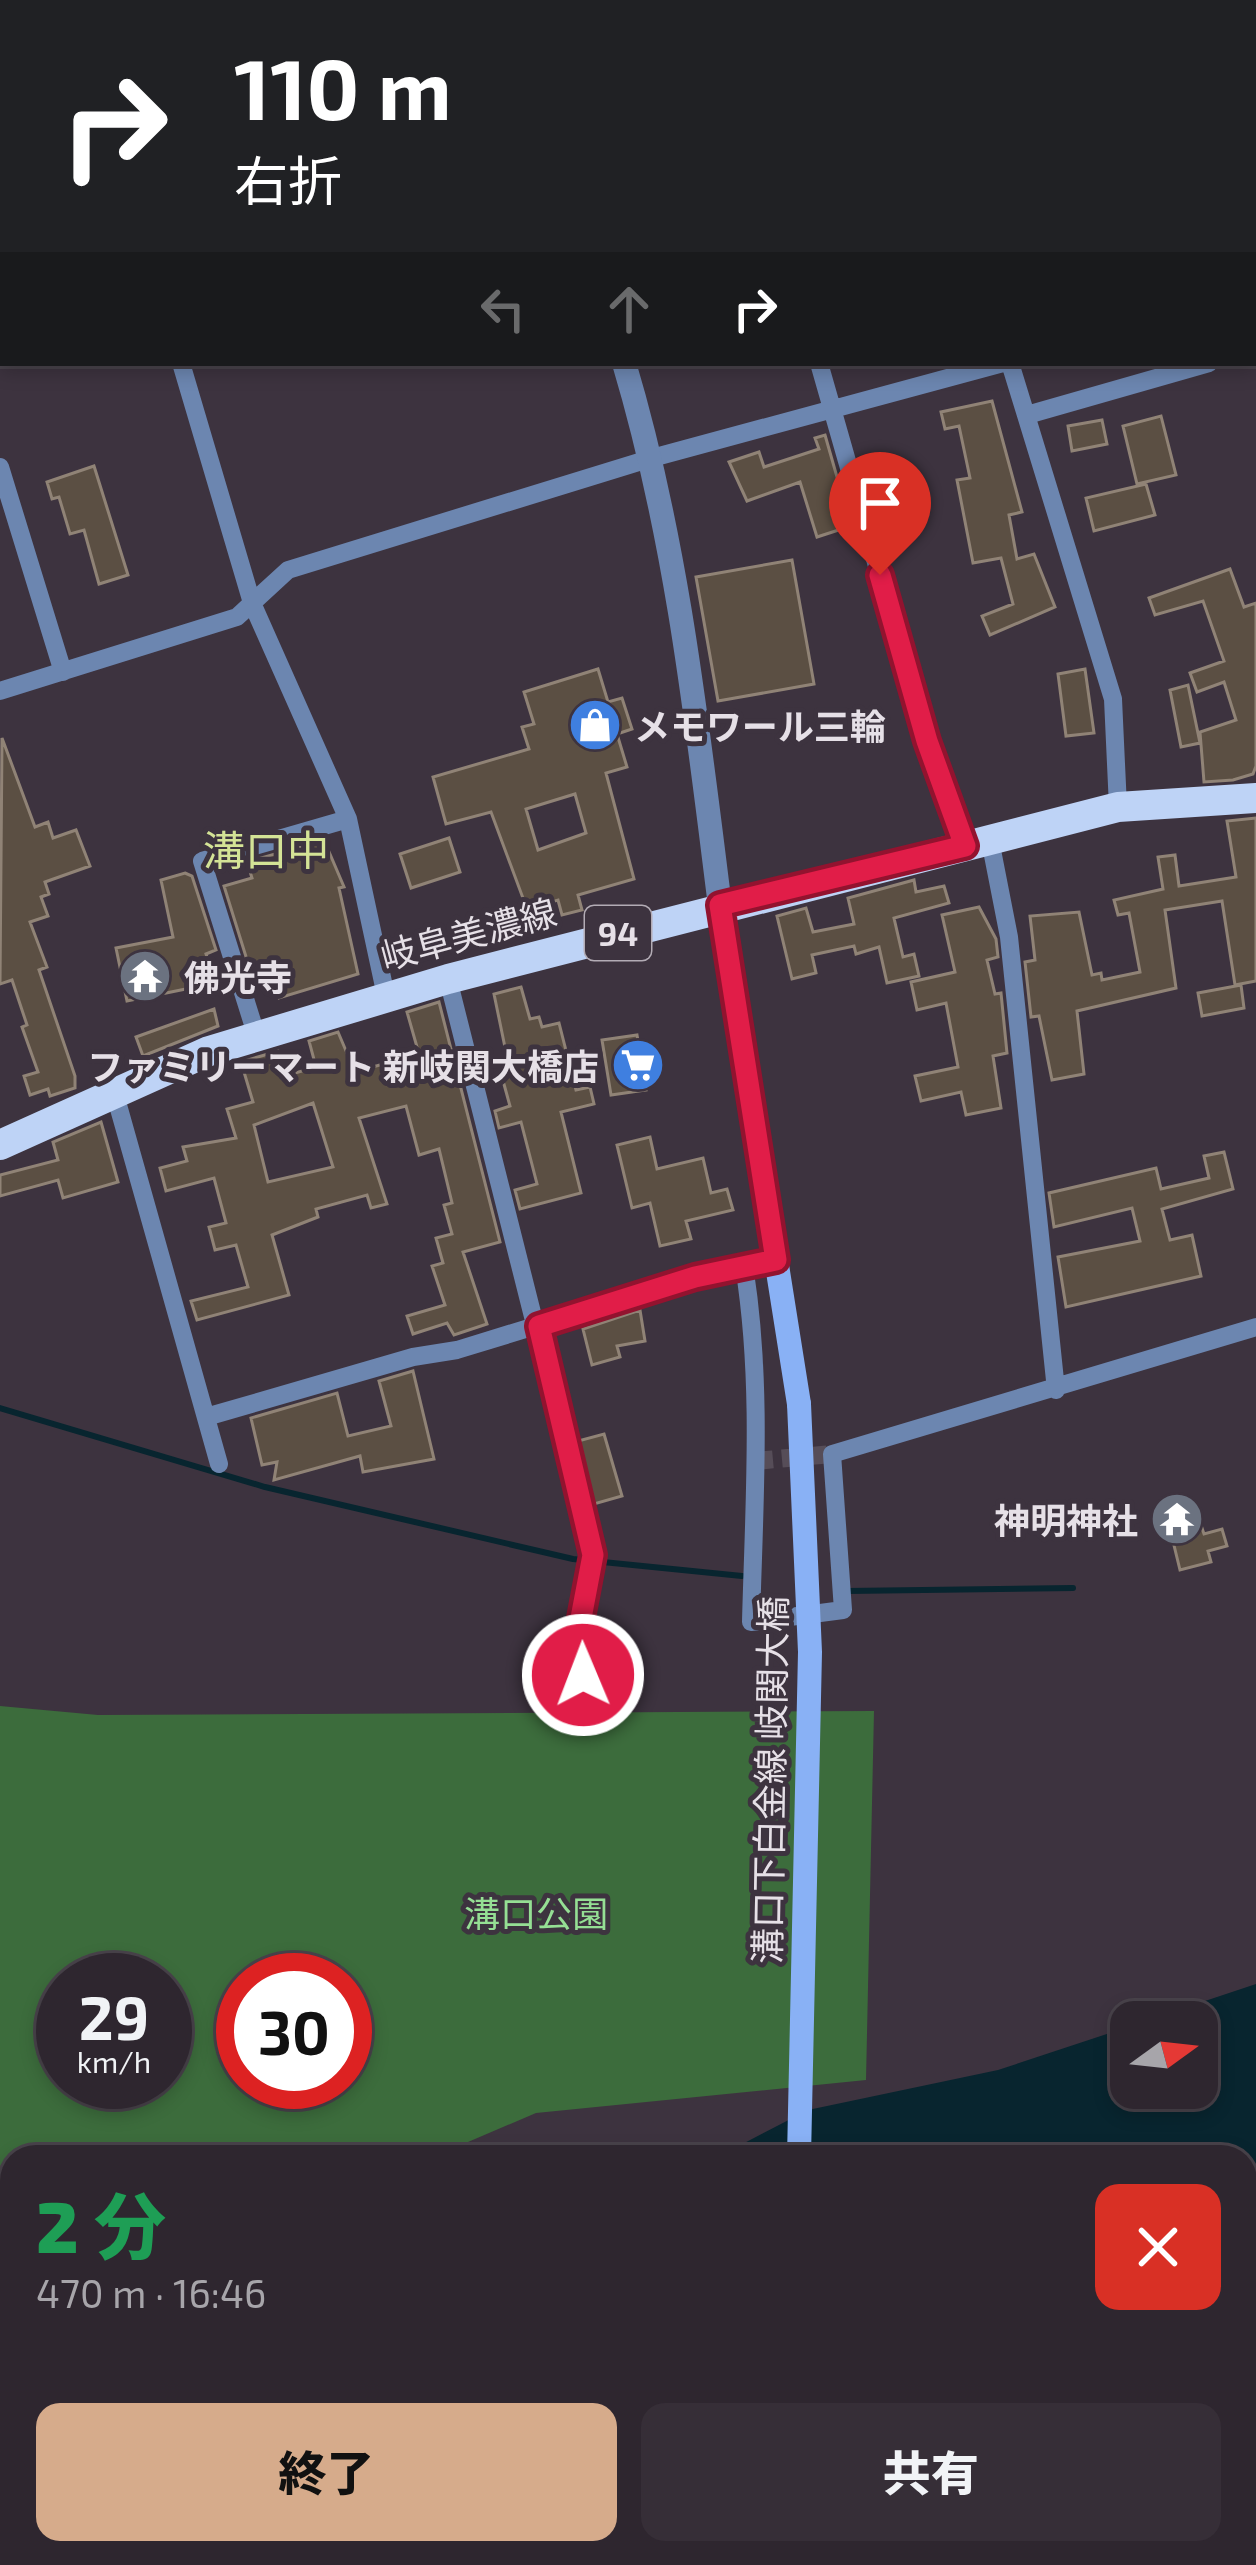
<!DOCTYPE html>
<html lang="ja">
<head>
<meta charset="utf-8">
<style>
	body { margin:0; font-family:"Exo 2","Noto Sans JP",sans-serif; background:#362e37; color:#f1f3f6; height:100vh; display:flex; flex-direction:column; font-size:45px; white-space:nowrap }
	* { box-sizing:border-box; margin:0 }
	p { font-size:39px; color:#a7a5aa }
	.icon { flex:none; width:66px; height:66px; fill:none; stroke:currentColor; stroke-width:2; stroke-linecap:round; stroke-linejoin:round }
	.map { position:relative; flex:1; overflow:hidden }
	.side { position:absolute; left:0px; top:2145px; width:1257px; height:420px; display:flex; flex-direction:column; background:#2e262f; border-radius:36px 36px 0 0; box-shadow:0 6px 18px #0003,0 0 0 3px #49434b }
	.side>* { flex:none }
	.top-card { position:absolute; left:0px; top:0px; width:1257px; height:366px; box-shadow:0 6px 18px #0003,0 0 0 3px #49434b; background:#202124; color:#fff; overflow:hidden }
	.needle { width:78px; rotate:75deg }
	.buttons { position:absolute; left:1110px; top:2001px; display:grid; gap:24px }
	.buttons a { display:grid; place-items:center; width:108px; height:108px; border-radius:24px; background:#2e262f; box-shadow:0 6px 18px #0003,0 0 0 3px #49434b; font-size:60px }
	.speed { position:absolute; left:36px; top:1953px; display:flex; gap:24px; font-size:60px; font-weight:700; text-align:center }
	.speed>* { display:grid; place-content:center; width:156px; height:156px; border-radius:50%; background:#2e262f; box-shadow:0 6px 18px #0003,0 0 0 3px #49434b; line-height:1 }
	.speed small { font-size:30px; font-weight:400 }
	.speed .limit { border:18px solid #d22; background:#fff; color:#111 }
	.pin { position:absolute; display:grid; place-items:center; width:102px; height:102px; color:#fff; margin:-123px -51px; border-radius:50% 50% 50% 0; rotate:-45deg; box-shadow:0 0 12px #0007 }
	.pin .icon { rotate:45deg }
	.me { position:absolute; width:132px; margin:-66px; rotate:359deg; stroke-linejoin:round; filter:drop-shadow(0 0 9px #0008) }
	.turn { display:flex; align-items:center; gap:42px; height:252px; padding:0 36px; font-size:54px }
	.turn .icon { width:156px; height:156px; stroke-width:2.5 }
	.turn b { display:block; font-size:84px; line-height:102px }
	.lanes { display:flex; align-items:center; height:114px; padding:0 36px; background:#0003; justify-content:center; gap:60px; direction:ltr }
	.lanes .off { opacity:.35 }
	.round { display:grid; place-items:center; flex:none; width:126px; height:126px; border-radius:24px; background:#362e37 }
	.summary { display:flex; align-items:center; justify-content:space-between; height:204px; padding:0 36px }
	h1 { font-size:72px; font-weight:800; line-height:90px; color:#1e9e55 }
	.action { display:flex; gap:24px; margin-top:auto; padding:24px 36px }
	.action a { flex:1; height:138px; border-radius:24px; background:#d6ab8b; color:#111; font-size:48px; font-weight:800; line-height:138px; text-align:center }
	.action a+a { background:#362e37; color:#f1f3f6 }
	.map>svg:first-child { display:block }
</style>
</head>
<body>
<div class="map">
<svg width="1256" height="2565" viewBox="0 0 1256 2565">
	<rect width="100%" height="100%" fill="#3d333f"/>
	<path fill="#3c6c3c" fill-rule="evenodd" d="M0,1706L98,1715L874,1711L866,2080L536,2113L433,2157H12V2219L0,2221ZM63,1980H165V2082H63ZM243,1980H345V2082H243Z"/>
	<path fill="#08252f" d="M1256,1984V2279H1245V2157H734L727,2152L808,2110L998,2070L1131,2026V2088H1197V2022H1142Z
		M300,2553H656L636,2565H297Z"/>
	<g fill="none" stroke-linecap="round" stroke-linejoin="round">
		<path stroke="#08252f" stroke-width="6" d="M0,1408L265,1487L573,1559L742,1576
			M847,1591L1073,1588"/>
	</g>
	<path fill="#5b4f43" stroke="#908376" stroke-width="3" fill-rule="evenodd" d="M992,401L1022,512L1009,515L1017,559L1034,554L1055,607L990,635L982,616L1013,604L1001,558L973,563L957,480L970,478L959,426L945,429L941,412Z
		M1161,416L1176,475L1137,484L1123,426Z
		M1102,420L1107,444L1072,451L1068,426Z
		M825,435L851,526L817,537L800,482L747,501L729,462L759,452L764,467L819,449L815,438Z
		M94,466L128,575L99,584L84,530L70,534L59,497L52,499L47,482Z
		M1146,484L1155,515L1094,531L1086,498Z
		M912,488L918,507L877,517L872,500Z
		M792,560L814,684L718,701L696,577Z
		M1230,569L1244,607L1256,603V766L1253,774L1233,780L1204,782L1200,732L1236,720L1224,682L1197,692L1190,673L1224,661L1203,601L1155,615L1149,598Z
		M598,669L608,702L622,698L632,729L617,734L627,767L606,773L634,879L578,895L582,910L562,915L558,900L527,909L491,812L446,824L433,777L529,749L522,727L534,724L524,692ZM575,794L586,833L538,850L526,809Z
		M1085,669L1094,733L1066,736L1058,674Z
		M1188,685L1200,743L1181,747L1170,690Z
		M2,738L35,827L48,822L53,838L76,830L90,866L45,882L49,894L41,897L48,916L30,922L47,967L39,970L75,1076V1088L50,1096L48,1089L30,1095L24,1076L38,1072L22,1027L27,1025L12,980L0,984Z
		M1256,818V981L1235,985L1222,901L1165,910L1176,988L1077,1011L1084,1074L1052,1080L1039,1016L1031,1017L1025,962L1035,960L1030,916L1079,912L1092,975L1101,973L1102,980L1140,972L1129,913L1118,915L1114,900L1163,889L1158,857L1175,855L1179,886L1236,877L1227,821Z
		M449,838L460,872L411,888L400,854Z
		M324,840L344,887L339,888L358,974L279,998L270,973L252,976L224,886L252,878L247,862Z
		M185,873L192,876L216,950L206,954L215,983L127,1001L116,948L173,937L161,880Z
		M914,880L916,892L944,886L949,903L894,918L903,957L914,954L919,976L887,983L879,947L856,954L854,946L812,955L816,973L792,979L777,916L806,908L813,932L854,924L848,898Z
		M979,907L996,939L998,957L987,960L995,994L1001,993L1007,1053L993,1056L1001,1108L966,1115L961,1092L921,1101L915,1076L958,1067L946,1003L917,1010L911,982L955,972L942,915Z
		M1241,985L1244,1008L1202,1016L1198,993Z
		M521,987L530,1019L539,1017L542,1027L559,1023L576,1090L590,1087L594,1104L561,1112L581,1193L520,1209L515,1190L537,1184L521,1122L499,1128L495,1111L510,1106L497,1059L507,1057L494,994Z
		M439,1002L500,1242L463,1252L487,1324L454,1335L447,1323L413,1334L407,1316L445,1305L432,1266L443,1263L436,1238L452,1234L444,1205L452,1203L439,1149L419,1155L406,1106L359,1118L387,1204L371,1208L367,1195L316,1209L318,1217L272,1235L289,1295L197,1320L191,1301L248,1287L236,1245L215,1250L209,1227L226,1223L214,1178L166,1191L160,1168L187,1161L183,1147L236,1138L227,1109L253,1102L241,1062L278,1051L285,1076L316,1067L309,1041L338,1032L355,1072L419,1054L407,1012ZM313,1103L333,1167L268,1182L254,1125Z
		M214,1009L218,1026L143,1056L136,1037Z
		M637,1035L646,1090L611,1095L602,1040Z
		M101,1122L118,1182L63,1198L58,1180L0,1196V1175L58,1160L53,1142Z
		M650,1137L657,1169L703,1158L711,1193L727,1189L733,1210L686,1221L691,1239L660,1246L650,1203L632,1208L617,1145Z
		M1224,1152L1233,1189L1162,1209L1170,1240L1192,1235L1201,1276L1066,1307L1058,1257L1140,1241L1132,1208L1054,1227L1049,1193L1156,1168L1161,1189L1209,1178L1204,1156Z
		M640,1310L645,1341L617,1346L620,1357L592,1365L583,1329Z
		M413,1371L434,1459L363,1472L360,1456L274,1480L277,1462L262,1465L251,1418L337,1393L348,1436L391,1426L379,1381Z
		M604,1434L622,1496L594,1504L578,1441Z
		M1201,1525L1204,1534L1222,1529L1227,1546L1208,1551L1211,1562L1180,1570L1171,1533Z"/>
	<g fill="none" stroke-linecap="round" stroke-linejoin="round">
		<path stroke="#564d58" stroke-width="18" stroke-dasharray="18 9" stroke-linecap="butt" d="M755,1461L832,1454"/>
		<path stroke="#6c86b0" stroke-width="18" d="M73,0V3
			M906,0L907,3
			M1254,350L1256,349
			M0,359L3,358
			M181,363L252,603L348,819L386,996
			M819,363L927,741L965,846
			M1010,363L1113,699L1118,807
			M1027,415L1209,363
			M0,467L63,672
			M0,691L237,617L288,570L652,458L1003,363
			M990,840L1009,937L1056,1390
			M448,979L593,1555L573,1660L583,1675
			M256,1034L202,861L348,819
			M114,1091L219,1464
			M744,1266C763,1383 754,1504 751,1622L843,1610L832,1454L1256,1327
			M206,1417L413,1357L457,1350L695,1277L776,1260"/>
		<path stroke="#6c86b0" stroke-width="24" d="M515,0V3
			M624,363C677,540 697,723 720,906"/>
		<path stroke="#89b1f5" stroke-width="24" d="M720,906L799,1404
			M789,2565L790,2553"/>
		<path stroke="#bed3f6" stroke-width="30" d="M0,1145L209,1051L448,979L1118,807L1256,798"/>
		<path stroke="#89b1f5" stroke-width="24" d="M799,2157L810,1652L799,1404"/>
	</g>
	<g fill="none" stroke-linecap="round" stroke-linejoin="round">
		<g stroke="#92132f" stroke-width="30">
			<path id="route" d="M583,1675L573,1660L593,1555L539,1326L695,1277L776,1260L720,905L965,846L927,741L880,575"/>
		</g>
		<use href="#route" stroke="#e11d48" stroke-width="21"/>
	</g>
	<defs>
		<g id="shop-disc" transform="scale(2.7)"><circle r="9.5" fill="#3f7fe0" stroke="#3d333f"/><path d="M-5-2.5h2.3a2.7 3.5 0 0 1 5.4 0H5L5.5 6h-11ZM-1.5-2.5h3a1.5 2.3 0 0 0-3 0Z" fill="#fff"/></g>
		<g id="temple-disc" transform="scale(2.7)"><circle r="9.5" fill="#6b7280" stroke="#3d333f"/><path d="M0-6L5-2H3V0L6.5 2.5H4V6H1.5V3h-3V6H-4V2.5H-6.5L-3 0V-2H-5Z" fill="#fff"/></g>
		<g id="supermarket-disc" transform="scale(2.7)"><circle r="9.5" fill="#3f7fe0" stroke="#3d333f"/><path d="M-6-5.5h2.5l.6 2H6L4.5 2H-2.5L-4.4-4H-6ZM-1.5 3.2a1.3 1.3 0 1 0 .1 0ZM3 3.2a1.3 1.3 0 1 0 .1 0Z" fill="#fff"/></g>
	</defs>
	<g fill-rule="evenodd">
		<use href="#shop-disc" x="595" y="725"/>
		<use href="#temple-disc" x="145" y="976"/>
		<use href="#supermarket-disc" x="638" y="1065"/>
		<use href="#temple-disc" x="1177" y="1519"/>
	</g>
	<g text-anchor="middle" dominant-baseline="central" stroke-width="10" stroke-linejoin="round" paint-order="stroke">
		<rect fill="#3d333f" stroke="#b3acb5" stroke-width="3" x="585" y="906" width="66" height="54" rx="9"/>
		<g font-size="33" font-weight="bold" fill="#e6e0e7">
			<text x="618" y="933">94</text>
		</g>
		<g font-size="36" font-weight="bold" fill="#e6e0e7" stroke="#3d333f" text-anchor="start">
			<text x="634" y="725">メモワール三輪</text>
			<text x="184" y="976">佛光寺</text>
			<text x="599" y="1065" text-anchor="end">ファミリーマート 新岐関大橋店</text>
			<text x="1138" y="1519" text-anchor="end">神明神社</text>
		</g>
		<g font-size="36" fill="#e6e0e7" stroke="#3d333f">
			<text transform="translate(468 933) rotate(-15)">岐阜美濃線</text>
			<text transform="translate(769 1780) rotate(-89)">溝口下白金線 岐関大橋</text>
		</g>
		<g font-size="36" fill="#95df94" stroke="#3d333f">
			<text x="536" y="1912">溝口公園</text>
		</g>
		<g font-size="42" fill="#d4e396" stroke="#3d333f">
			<text x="266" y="849">溝口中</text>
		</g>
	</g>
</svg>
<div class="buttons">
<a><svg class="needle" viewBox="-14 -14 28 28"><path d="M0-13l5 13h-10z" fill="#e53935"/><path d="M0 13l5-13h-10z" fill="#a7a5aa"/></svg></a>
</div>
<div class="speed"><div>29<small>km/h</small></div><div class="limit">30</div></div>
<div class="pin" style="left:880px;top:575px;background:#d93025"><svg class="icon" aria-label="arrive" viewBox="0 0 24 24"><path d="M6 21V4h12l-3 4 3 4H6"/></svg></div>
<svg class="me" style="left:583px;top:1675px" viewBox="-20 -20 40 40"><circle r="17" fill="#e11d48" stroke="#fff" stroke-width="3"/><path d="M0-11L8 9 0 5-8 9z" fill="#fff"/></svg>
<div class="top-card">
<div class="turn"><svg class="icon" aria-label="right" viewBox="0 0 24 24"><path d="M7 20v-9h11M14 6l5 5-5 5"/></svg><div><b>110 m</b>右折</div></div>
<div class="lanes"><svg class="icon off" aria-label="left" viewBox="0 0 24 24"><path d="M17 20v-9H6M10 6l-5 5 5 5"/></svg><svg class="icon off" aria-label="ahead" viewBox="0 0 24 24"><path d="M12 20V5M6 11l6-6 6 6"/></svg><svg class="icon" aria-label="right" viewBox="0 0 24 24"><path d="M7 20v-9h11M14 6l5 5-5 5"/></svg></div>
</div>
<section class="side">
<div class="summary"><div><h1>2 分</h1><p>470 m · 16:46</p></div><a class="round" style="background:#d93025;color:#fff"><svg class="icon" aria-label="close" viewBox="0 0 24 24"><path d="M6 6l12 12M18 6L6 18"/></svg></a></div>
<div class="action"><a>終了</a><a>共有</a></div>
</section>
</div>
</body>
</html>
